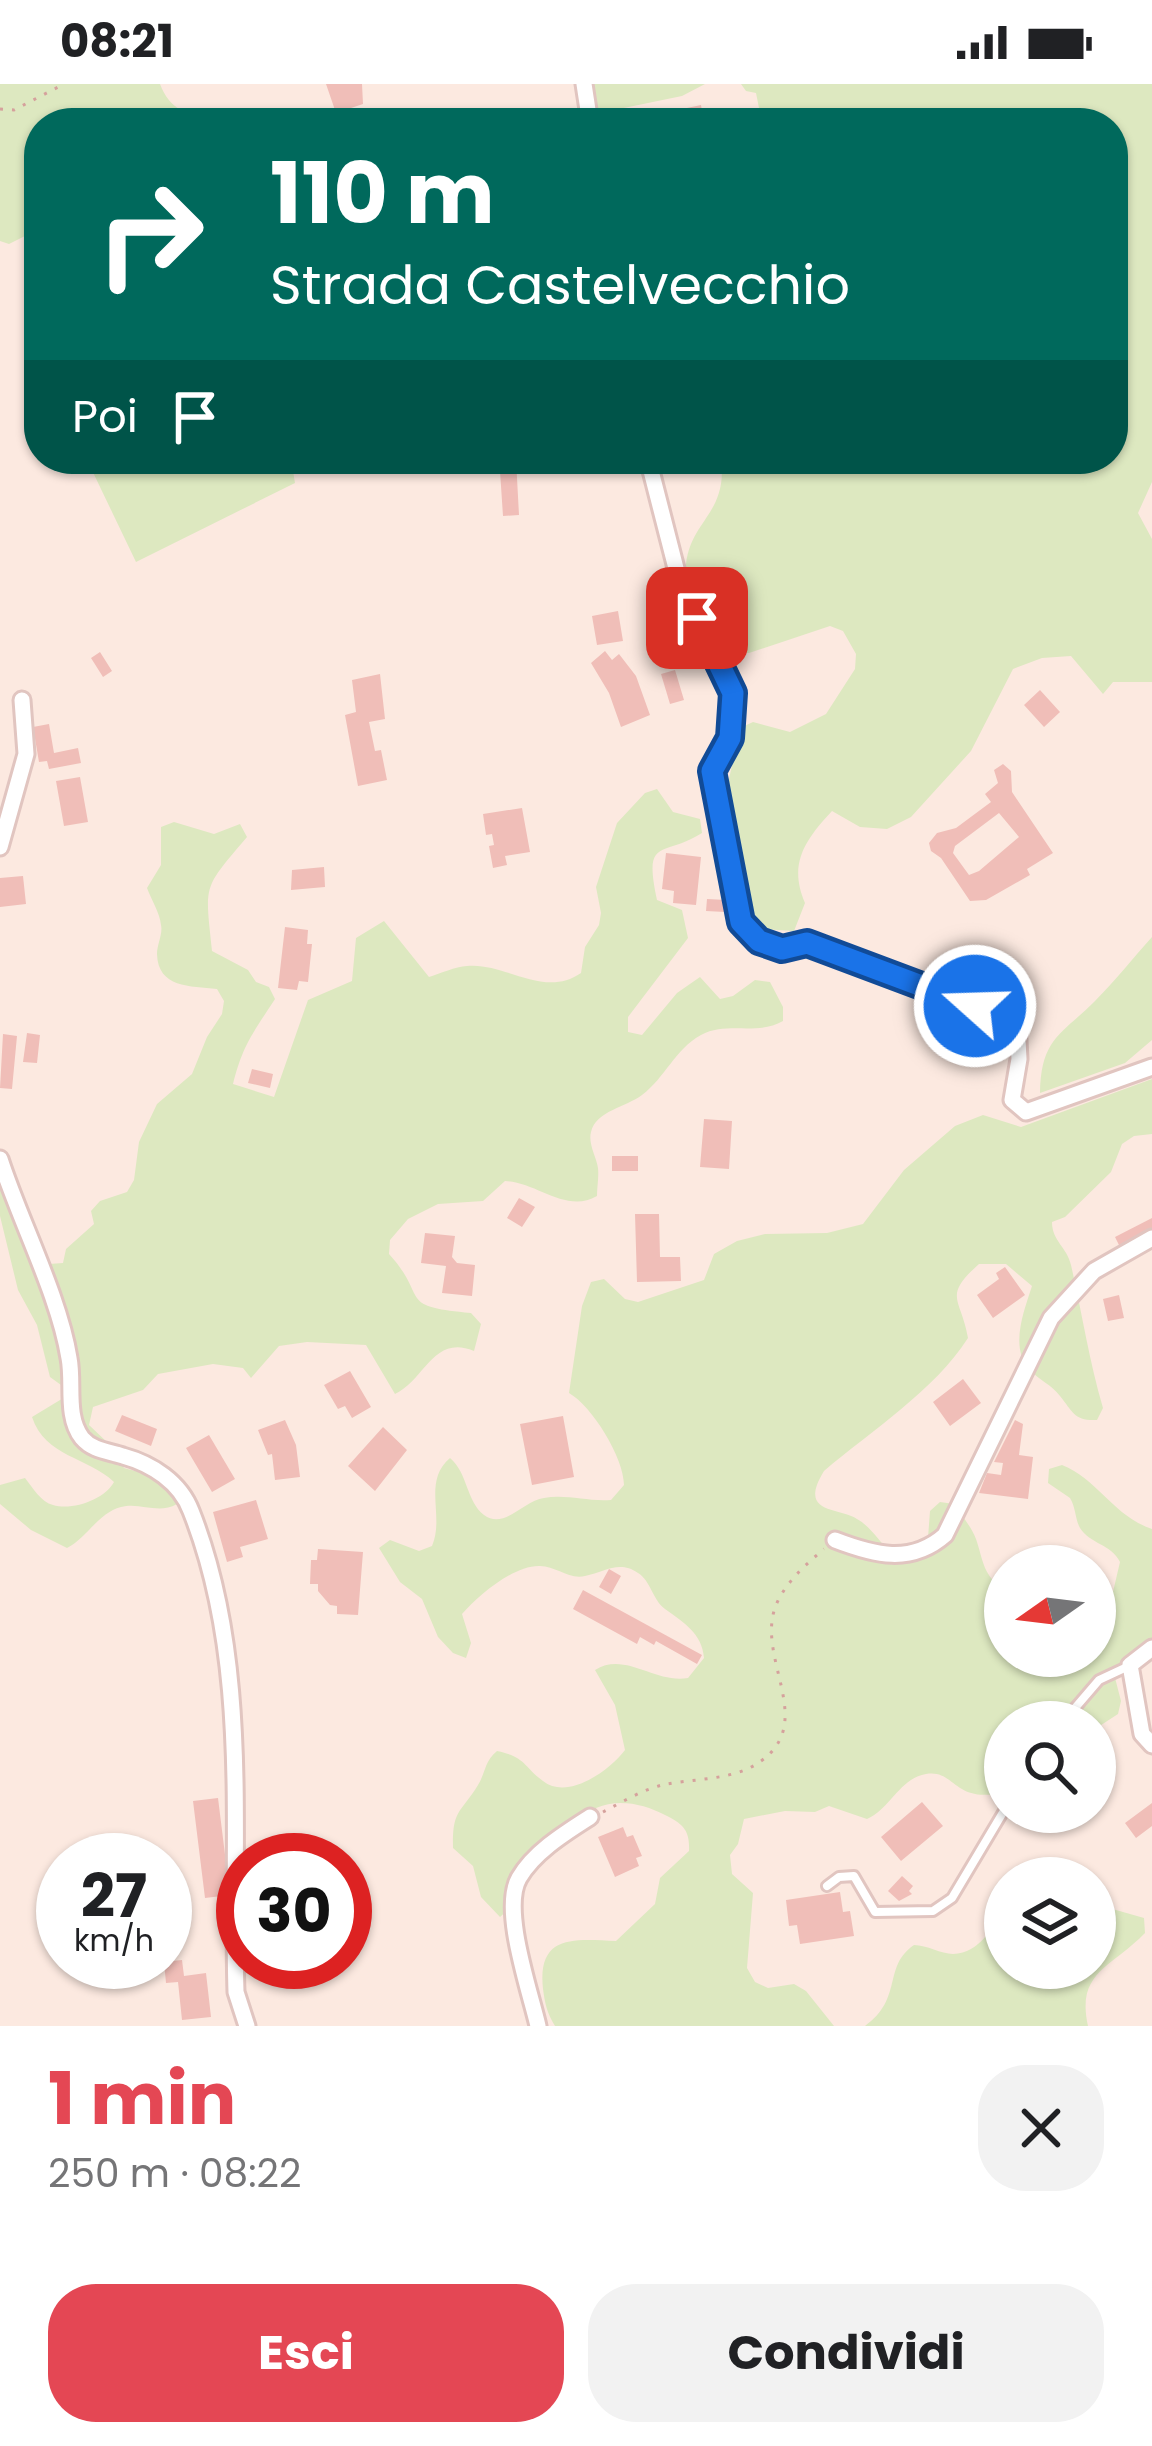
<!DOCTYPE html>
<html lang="it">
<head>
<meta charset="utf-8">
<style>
	body { margin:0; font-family:Poppins,sans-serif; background:#f2f2f2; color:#202124; height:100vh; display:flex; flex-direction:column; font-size:45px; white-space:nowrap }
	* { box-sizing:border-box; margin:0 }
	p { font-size:39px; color:#757577 }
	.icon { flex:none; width:66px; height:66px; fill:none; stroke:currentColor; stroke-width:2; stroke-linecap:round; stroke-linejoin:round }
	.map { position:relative; height:1942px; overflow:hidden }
	.side { display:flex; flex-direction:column; background:#fff; flex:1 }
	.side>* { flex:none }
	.guide { position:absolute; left:24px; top:24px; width:1104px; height:366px; border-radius:48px; box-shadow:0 3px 9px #0004; background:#00695c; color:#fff; overflow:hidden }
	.needle { width:78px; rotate:256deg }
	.tools { position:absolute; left:984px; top:1461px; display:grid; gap:24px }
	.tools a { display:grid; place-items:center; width:132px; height:132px; border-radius:50%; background:#fff; box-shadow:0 3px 9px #0004; font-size:60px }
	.speed { position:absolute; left:36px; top:1749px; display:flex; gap:24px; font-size:60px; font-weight:700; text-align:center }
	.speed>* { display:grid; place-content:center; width:156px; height:156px; border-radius:50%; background:#fff; box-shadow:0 3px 9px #0004; line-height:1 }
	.speed small { font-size:30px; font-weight:400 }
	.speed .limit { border:18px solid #d22; background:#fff; color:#111 }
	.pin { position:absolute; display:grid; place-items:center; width:102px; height:102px; color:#fff; margin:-51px; border-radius:24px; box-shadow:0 6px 18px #0006 }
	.me { position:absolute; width:132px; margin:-66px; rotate:290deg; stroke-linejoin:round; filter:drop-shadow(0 0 9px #0008) }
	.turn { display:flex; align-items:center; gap:42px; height:252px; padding:0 48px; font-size:54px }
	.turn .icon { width:156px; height:156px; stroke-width:2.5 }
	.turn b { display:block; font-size:84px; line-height:102px }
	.then { display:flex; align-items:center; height:114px; padding:0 48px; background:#0003; gap:24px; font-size:45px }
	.round { display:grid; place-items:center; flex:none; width:126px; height:126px; border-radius:48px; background:#f2f2f2 }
	.overview { display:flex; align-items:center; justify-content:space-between; height:204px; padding:0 48px }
	h1 { font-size:72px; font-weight:700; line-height:90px; color:#e44754 }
	.primary-button { display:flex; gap:24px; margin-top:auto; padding:24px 48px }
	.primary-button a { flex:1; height:138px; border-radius:48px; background:#e44754; color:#fff; font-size:48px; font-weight:700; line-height:138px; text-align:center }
	.primary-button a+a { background:#f2f2f2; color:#202124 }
	.status { display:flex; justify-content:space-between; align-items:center; height:84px; padding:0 60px; background:#fff; direction:ltr }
	.status svg { height:33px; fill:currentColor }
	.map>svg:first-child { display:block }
</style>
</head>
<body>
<div class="status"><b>08:21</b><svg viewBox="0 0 49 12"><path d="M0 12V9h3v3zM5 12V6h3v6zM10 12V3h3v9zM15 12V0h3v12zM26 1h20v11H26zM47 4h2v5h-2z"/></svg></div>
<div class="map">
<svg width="1152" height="1942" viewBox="0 0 1152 1942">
	<rect width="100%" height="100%" fill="#fce9e0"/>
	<path fill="#dde8c0" d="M0,0H160C179,51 232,24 271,26C280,27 289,34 296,39H39V145L9,160L0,157Z
		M591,0H705L682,12L614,26V39H597Z
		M741,0H1152V398L1138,429L1152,455V598H1113L1103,610L1071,572L1042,574L1013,585L971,667L911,733L887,745L860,743L832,727C805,756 788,780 805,819L794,847L760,845L746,818L726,709L740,644L753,638L790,648L826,630L855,585L856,570L843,547L830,542L749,569L721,568C712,548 683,501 686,480C691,436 728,429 721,375H1113V39H762L756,9L746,7Z
		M93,375H291L295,399L136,478L89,380Z
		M657,705L673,728L700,735L702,749C663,774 643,751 657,816L682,826L688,854L628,933V948L642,951L677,909L700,893L720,915L733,912L755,896L770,898L783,923V937C758,952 727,937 701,951C675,965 665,994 642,1011C626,1023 596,1027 591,1048C588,1060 596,1072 598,1084C599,1093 597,1103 597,1112C566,1130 537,1098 505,1097L483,1117L438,1120L408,1135L390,1156L389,1170C430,1215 395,1222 471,1229L481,1240L474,1267C433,1250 425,1296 395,1310L366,1261L307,1258L279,1262L251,1294L243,1284L213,1280L158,1290L143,1306L93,1323L89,1341L109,1360L124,1384L150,1391L174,1407L177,1420C158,1431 141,1418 121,1423C98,1429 87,1454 67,1464L31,1446L0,1420V1401L25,1394C33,1404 41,1418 53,1421C73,1427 105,1415 114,1398C88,1373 45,1373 32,1333L65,1313L61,1301L50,1293L37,1241L18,1206L0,1132V1080L11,1087L49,1180L63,1179L66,1165L94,1140L91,1127L100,1117L127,1108L134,1096L139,1058L157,1020L192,990L207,953L222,930L224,917L217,905C190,902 158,904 157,870C157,860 163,850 161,841C160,829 151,815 147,804L161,781V743L174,738L214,750L240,740L247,753C202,806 205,799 212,867L248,886L256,898L269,903L275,915C253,949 243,960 233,1000L274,1013L308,916L352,897L356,854L384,837L429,893C441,889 455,883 467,882C505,878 544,915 581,889L585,863L599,841L601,829L596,803L617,739L645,709Z
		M1152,853V956L1125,979L1040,1009C1041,954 1061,951 1095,917C1115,897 1133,874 1152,853Z
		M1152,995V1050L1134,1052L1122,1060L1111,1088L1065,1133L1052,1138C1052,1157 1067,1163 1071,1181C1082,1229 1089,1276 1103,1324L1097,1336C1074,1337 1073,1328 1060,1312C1052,1301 1039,1296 1030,1286C1009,1264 1024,1227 1032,1202L1006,1180H979C942,1213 961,1213 968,1254C934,1307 872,1346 824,1387C797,1431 839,1423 857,1435C870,1442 881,1459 891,1470L918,1467L928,1454L930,1427L940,1418L954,1420C961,1431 971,1442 976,1455C983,1475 983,1494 1005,1505V1572H1095V1516L1112,1512L1120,1478C1111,1460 1090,1460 1080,1444C1075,1435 1076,1424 1070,1414L1048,1399L1049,1385L1062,1381C1099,1396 1112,1431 1152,1445V1554L1114,1590L1121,1617L1118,1630L1095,1645V1638H1005V1708C953,1721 956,1685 926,1690C900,1694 890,1725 867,1735L829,1722L815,1728L785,1727L744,1735L738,1760L730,1771L732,1790L753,1809L747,1884L755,1898L768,1904L794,1900L806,1907L834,1942H555C547,1929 545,1920 543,1905C537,1850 574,1855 616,1857L655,1820L660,1794L689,1767C690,1746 683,1740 665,1731C637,1716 598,1711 577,1740C572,1748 569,1758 562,1764C552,1772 539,1778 528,1784L521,1814L500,1833L481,1813L473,1782L453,1764C452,1725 461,1729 478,1701C486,1688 484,1678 497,1667C526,1673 523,1682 543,1697C568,1717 610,1686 625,1666L615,1621L595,1586C625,1567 655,1600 688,1594L704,1574C702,1549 684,1539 665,1525C652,1515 651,1497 638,1489C619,1476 605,1488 585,1492C569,1496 556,1482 540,1482C514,1481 479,1511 462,1530L471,1559L466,1574L453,1569L438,1553L422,1515L400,1498L379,1464L390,1456L419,1467L432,1462C445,1432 422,1398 450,1374C468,1389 466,1417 484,1431C504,1446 523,1417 544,1414C566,1410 589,1418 611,1416L624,1401C624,1374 592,1322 569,1309L582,1222L591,1198L604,1195L625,1215L638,1218L704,1196L714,1170L737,1157L765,1150L827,1149L863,1140L904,1086L955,1042L983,1031L1021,1043Z
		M1095,1820L1144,1834L1145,1849C1111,1884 1076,1888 1088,1942H865C904,1914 882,1883 914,1861C927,1861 941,1870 953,1870C981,1869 991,1843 1005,1826V1884H1095Z"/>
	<path fill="#f0beb8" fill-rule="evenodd" d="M326,0H362L363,20L336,29Z
		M701,21L704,39H670L668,28Z
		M479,375H516L519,431L503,432L500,387Z
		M618,527L623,557L597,561L592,532Z
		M663,552L672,578L659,583L651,556Z
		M605,567L612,576L619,570L636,592L650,631L621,643L609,609L591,579Z
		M100,568L112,587L103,593L91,574Z
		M675,586L684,616L670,620L661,590Z
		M380,590L385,635L369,638L375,667L381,666L387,696L358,702L345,631L356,628L352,596Z
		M1040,606L1060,628L1044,643L1024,621Z
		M49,640L54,669L78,664L81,679L49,685L47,677L39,678L33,643Z
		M1003,680L1011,687L1012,708L1053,769L1027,785L1030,791L986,816L970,817L941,774L931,767L929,759L937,749L956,744L991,718L985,710L998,699L994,686ZM999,729L1019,753L979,787L969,791L953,769L955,762Z
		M80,693L88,738L64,742L56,697Z
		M522,724L530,768L505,772L507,781L493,784L489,762L494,761L492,750L486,751L483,730Z
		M666,769L701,773L696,821L673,819L674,807L662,805Z
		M324,783L325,803L291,806L292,786Z
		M23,792L26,820L0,823V794Z
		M707,815L726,816L725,828L706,827Z
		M285,843L308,846L307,860H312L308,898L299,897L297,906L278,904Z
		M27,949L40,951L37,979L23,978Z
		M3,950L17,952L12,1005L0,1004Z
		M252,985L273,990L270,1004L248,999Z
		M704,1035L732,1037L729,1085L700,1083Z
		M612,1072H638V1087H612Z
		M519,1114L535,1123L522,1143L507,1134Z
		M635,1130H659L660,1173H680L681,1197L637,1198Z
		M1152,1134V1149L1121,1165L1115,1153Z
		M425,1149L455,1152L452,1173L457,1179L475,1181L472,1212L442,1209L446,1182L421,1179Z
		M1005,1183L1025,1211L993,1234L977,1211L999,1195L996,1189Z
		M1119,1211L1124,1234L1108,1237L1103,1215Z
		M350,1287L371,1323L352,1334L345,1322L338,1325L324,1301Z
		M963,1295L981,1319L950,1342L933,1318Z
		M122,1331L157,1345L151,1362L115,1347Z
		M563,1332L574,1393L532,1401L520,1340Z
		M285,1336L296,1361L300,1393L275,1396L272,1370L268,1371L258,1346Z
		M1015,1336L1023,1340L1019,1371L1033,1373L1028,1415L979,1409L987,1389L1001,1391L1003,1379L994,1378Z
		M383,1343L407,1366L375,1407L348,1382Z
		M209,1351L235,1395L212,1408L186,1364Z
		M256,1416L268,1455L240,1463L243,1473L227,1478L213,1428Z
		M318,1465L363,1468L358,1531L337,1530V1522L330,1521L318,1507V1500H310L311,1476H317Z
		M609,1485L621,1492L611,1510L599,1503Z
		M583,1506L702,1571L697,1580L656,1557L654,1561L640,1553L637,1560L573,1525Z
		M218,1714L230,1811L205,1814L193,1717Z
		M922,1718L943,1742L901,1777L881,1753Z
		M1152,1719V1742L1136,1754L1125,1739Z
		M623,1743L627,1753L633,1751L642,1772L636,1774L639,1782L615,1793L598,1753Z
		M902,1792L913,1802L909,1807L912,1810L899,1817L888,1807Z
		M840,1808L843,1828L850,1827L854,1852L800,1860L797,1841L789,1842L786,1816Z
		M182,1876L184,1892L206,1889L211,1933L182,1936L178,1898L166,1899L164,1878Z
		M291,1878H324V1884L292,1886Z"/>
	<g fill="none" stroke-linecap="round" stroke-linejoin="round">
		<g stroke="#e1c5c0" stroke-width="14">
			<path id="lane" d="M1063,1638L1099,1596L1129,1582
				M827,1802L839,1793L854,1792L875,1828L933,1827L952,1814L1005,1725"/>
		</g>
		<g stroke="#e1c5c0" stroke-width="21">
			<path id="street" d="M584,0L590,39
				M648,375L679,496L733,609L730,654L712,687L741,838L759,857L782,865L807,859L1017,937L1019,975L1012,1016L1026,1028L1152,983
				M0,763L26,670L22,616
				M0,1075C20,1137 59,1212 69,1274C74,1299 65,1332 82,1354C93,1367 108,1367 123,1372C152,1380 180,1398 191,1427C251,1578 231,1750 236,1908L247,1942
				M835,1456C874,1471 911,1481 945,1451L1051,1234L1094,1187L1152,1154
				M1152,1564L1130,1581L1142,1650L1152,1661
				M538,1942C530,1907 501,1825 519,1794C534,1768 565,1749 590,1733"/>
		</g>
		<path stroke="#d5a19c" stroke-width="3" stroke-dasharray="3 9" stroke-linecap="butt" d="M0,25L14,26L64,0
			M603,1728C622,1718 642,1706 662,1701C694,1694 734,1697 761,1677C817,1637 755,1574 776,1521C786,1498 805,1481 824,1465"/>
		<use href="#lane" stroke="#fff" stroke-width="8"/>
		<use href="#street" stroke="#fff" stroke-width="15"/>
	</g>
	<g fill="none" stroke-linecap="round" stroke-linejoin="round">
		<g stroke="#114b97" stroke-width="30">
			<path id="route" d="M697,534L733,609L730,654L712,687L741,838L759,857L782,865L807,859L975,922"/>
		</g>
		<use href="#route" stroke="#1a73e8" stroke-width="21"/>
	</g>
</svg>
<div class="tools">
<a><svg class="needle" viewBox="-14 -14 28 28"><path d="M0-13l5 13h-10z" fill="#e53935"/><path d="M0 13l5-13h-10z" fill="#757577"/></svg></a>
<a><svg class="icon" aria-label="search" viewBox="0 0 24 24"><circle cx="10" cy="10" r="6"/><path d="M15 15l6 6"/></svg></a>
<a><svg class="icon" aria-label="layers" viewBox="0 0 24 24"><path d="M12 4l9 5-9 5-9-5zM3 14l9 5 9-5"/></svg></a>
</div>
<div class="speed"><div>27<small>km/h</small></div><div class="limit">30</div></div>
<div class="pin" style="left:697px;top:534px;background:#d93025"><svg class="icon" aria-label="arrive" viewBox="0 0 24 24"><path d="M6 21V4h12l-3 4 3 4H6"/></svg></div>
<svg class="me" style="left:975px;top:922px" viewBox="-20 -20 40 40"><circle r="17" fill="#1a73e8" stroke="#fff" stroke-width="3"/><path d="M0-11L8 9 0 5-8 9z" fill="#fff"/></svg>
<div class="guide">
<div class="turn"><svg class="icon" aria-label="right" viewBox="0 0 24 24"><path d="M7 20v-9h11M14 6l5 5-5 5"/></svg><div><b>110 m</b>Strada Castelvecchio</div></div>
<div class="then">Poi<svg class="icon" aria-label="arrive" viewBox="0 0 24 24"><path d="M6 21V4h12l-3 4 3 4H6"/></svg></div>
</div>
</div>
<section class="side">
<div class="overview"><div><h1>1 min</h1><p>250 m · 08:22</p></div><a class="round"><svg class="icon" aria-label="close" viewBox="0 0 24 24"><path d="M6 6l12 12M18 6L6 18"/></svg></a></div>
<div class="primary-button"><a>Esci</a><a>Condividi</a></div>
</section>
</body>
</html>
